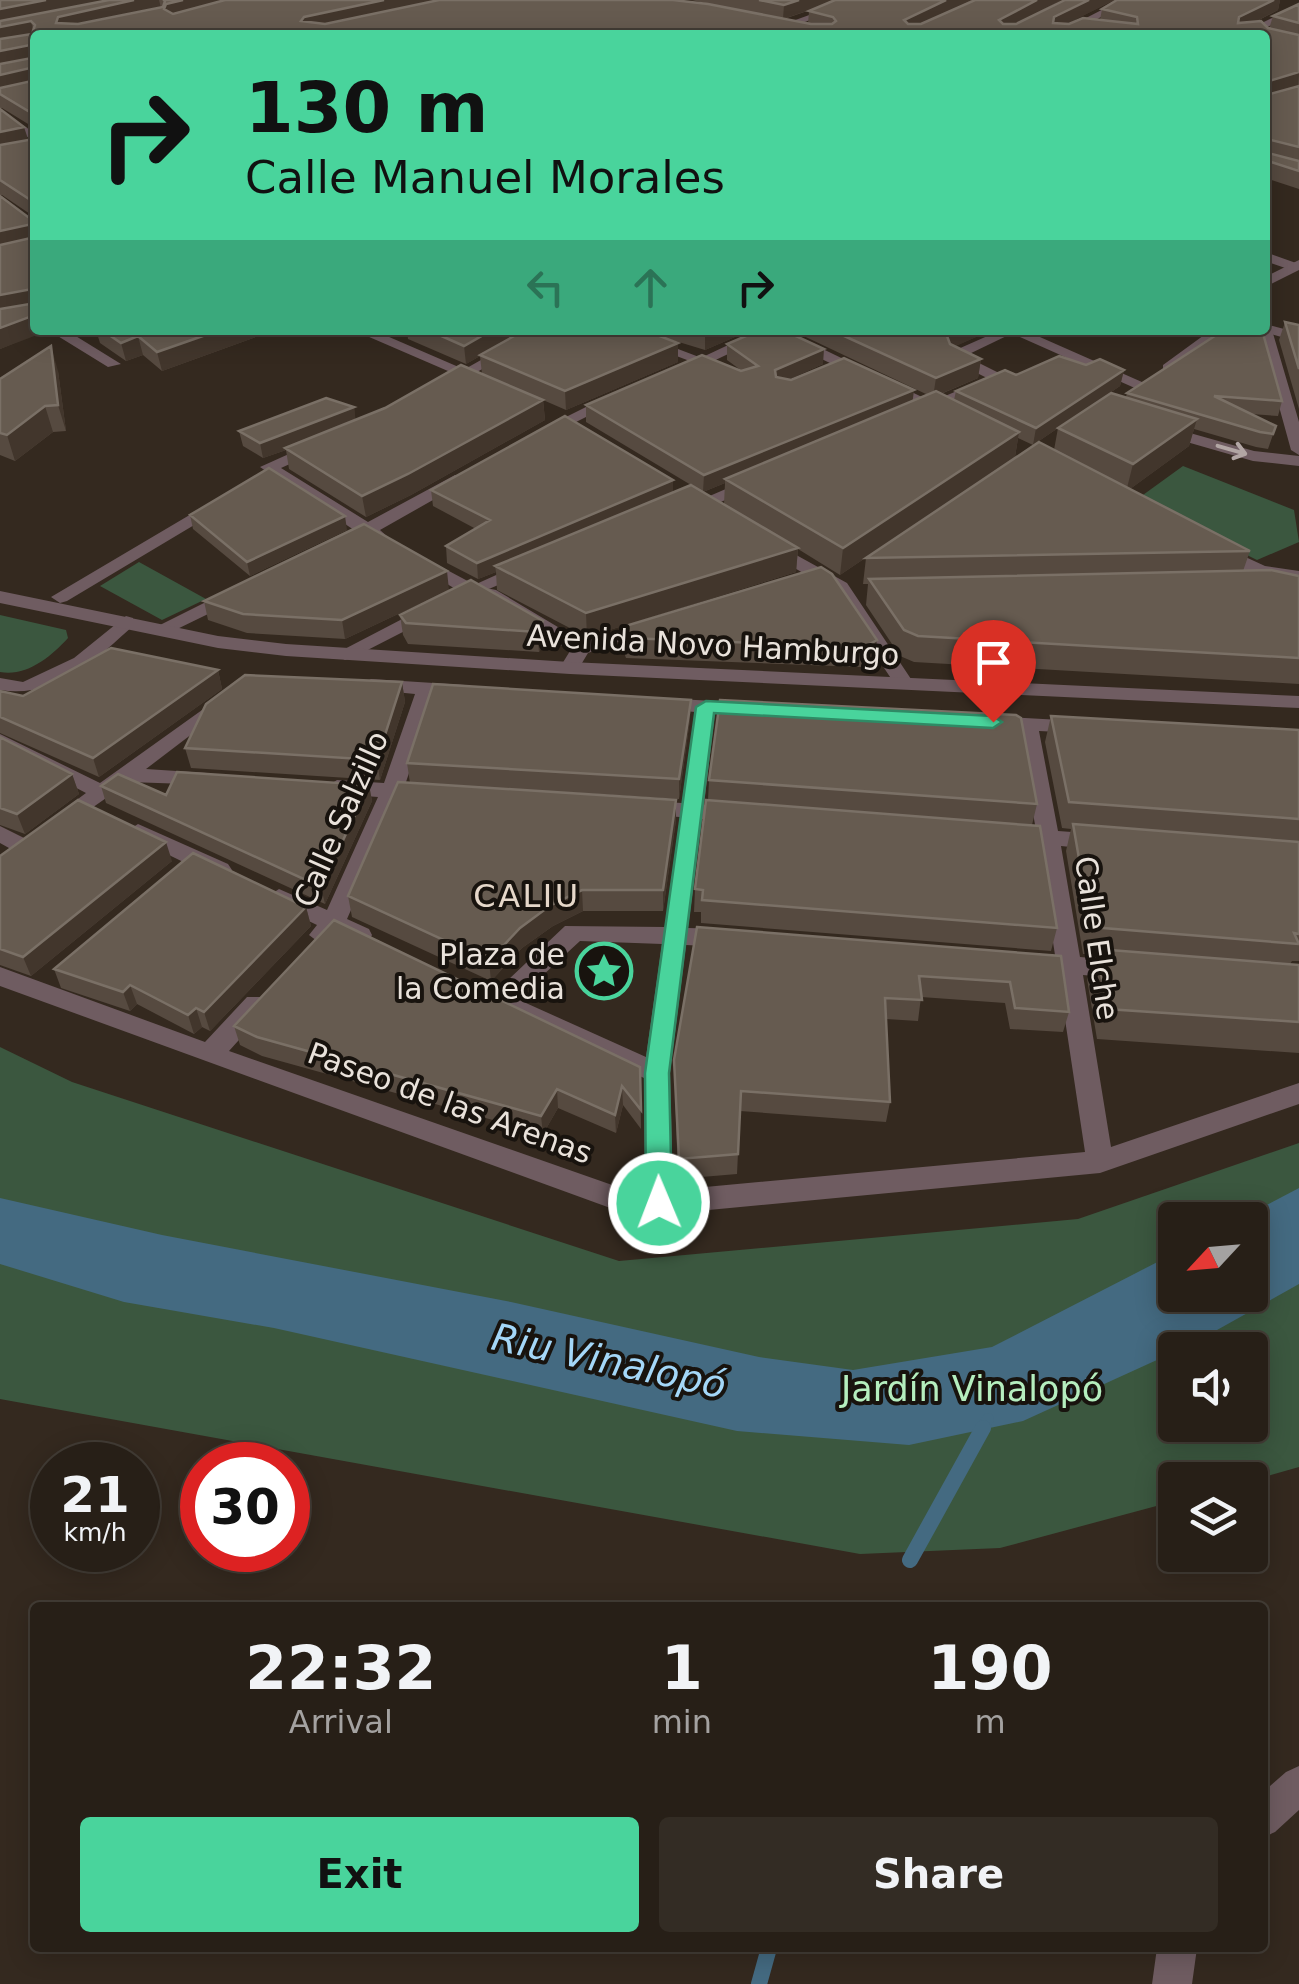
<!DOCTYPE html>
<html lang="en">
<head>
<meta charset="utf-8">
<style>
	body { margin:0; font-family:"DejaVu Sans",sans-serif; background:#332c24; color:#f1f3f6; height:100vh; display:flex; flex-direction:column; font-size:38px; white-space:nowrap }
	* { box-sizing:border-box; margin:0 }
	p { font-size:32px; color:#a4a2a1 }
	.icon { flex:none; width:55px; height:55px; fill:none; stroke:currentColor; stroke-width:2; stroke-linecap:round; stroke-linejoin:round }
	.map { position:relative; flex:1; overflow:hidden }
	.drawer { position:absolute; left:30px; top:1602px; width:1238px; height:350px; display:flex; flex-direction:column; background:#271f17; border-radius:10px; box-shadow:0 5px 25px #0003,0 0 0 2px #433d36 }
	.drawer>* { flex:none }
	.hud { position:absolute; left:30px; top:30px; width:1240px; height:305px; border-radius:10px; box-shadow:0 5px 25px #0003,0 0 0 2px #433d36; background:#49d49c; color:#111; overflow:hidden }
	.needle { width:65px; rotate:244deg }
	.controls { position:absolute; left:1158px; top:1202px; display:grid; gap:20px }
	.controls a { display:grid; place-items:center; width:110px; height:110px; border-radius:10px; background:#271f17; box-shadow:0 5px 25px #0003,0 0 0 2px #433d36; font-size:50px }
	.speed { position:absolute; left:30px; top:1442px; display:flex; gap:20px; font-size:50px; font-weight:700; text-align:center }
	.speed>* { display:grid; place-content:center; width:130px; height:130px; border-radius:50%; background:#271f17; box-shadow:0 5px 25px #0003,0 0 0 2px #433d36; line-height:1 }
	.speed small { font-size:25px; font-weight:400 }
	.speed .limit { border:15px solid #d22; background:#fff; color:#111 }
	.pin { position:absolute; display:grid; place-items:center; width:85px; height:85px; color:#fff; margin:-102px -42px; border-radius:50% 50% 50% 0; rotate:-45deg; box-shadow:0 0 10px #0007 }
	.pin .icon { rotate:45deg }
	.me { position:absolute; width:110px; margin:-55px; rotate:359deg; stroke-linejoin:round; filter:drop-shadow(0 0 8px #0008) }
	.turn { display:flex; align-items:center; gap:35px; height:210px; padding:0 50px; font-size:45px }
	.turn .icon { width:130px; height:130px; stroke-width:2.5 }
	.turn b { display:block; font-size:70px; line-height:85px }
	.lanes { display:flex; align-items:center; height:95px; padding:0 50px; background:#0003; justify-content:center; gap:50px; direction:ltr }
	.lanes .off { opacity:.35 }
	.eta { display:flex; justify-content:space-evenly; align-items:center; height:170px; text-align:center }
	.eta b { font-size:60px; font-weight:700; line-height:70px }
	.button { display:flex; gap:20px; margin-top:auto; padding:20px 50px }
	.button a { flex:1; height:115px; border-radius:10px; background:#49d49c; color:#111; font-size:40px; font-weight:700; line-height:115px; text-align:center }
	.button a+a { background:#332c24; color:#f1f3f6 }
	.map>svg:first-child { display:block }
</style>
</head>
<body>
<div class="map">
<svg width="1299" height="1984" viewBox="0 0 1299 1984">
	<rect width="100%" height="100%" fill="#34291f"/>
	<path fill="#3b573f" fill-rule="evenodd" d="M1183,466L1294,510L1299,542L1257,560L1136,500Z
		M139,562L206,599L162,620L100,586Z
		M0,615L66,630L68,638C51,657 26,677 0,672Z
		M0,1047L72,1082L619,1261L1078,1219L1299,1143V1467L1250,1481L1175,1480V1501L1000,1548L860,1554L0,1399ZM1175,1220H1250V1295H1175ZM1175,1350H1250V1425H1175Z"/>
	<path fill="#446a81" d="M1299,1188V1284L1192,1344L1023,1421L909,1445L737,1431L274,1328L124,1302L0,1264V1198L162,1235L511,1302L759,1357L853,1370L992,1347L1175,1253V1295H1250V1220H1238Z"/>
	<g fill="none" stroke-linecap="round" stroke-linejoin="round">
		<path stroke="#446a81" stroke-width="12" d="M982,1430L988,1419"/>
		<path stroke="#446a81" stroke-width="16" d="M910,1560L983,1428
			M759,1984L769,1948"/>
		<path fill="#6f5c61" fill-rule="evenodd" d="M534,330H551L470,376L458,373Z
			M608,330H628L728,368L716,371Z
			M1001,330H1019L965,356L1003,375V381L939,409H929V403L987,378L949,359V353Z
			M523,563L531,568L529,572L477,594L471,595L463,590Z"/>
		<path fill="#6f5c61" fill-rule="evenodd" d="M851,0H865L769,35H754Z
			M1121,0H1134L1066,35H1053Z
			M1299,5V12L1250,35H1237Z
			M0,111L35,133V142L0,119Z
			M1265,252L1296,263L1298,266L1291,270L1265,261Z
			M1265,324L1299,333V342L1260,331L1265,330Z
			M48,330H66L121,364L108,367Z
			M353,330H373L491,381L478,384Z
			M760,330H779L686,374L673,371Z
			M1004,330H1024L1151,386L1137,389Z
			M1211,330H1228L1173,371H1163V365Z
			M788,337H798L955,413L941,416L788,343Z
			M610,395L624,398L546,437L532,434Z
			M1158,424L1254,451L1299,456V466L1253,461L1152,432V426Z
			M311,444L325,448L281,468L368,522L455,475L470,479L380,530L389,538L386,542L367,537L343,548L334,543L354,530L260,467Z
			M756,476L765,481L762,485L706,508L691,504Z
			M220,497L226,498V506L67,601L60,603L51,597Z
			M769,540L847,583L915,685L912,689H898L833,591L763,549L760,545Z
			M1215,543L1265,566L1299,571V583L1253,575L1209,552V544Z
			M419,555L477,586L496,590L583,642L655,619L665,625L588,653L579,668H565L562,664L570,651L483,598L464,594L413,564V556Z
			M234,588L243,594L241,598L169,633L162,635L152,629Z
			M431,604L438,606V614L352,658L345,660L335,654Z
			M126,616L133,618V626C95,660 55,699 0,690V678L23,682L74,658Z
			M371,679L465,685L475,691L465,697L435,695L405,785L426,786L437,793L426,800L400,798L347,919L369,929L372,935L369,941L360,944L337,934L321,944L309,935L317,925L271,903L267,897L279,889L327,910L378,797L337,794L326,787L337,780L384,783L415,694L364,689L361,685Z
			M223,695L233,701L230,705L146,769L207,773L218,780L215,785L129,782L59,831L51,829L48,824L51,819L86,793L0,748V734L100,783Z
			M660,698L750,703L760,709L750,715L715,713L704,805L736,807L747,814L736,821L702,819L688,928L726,929L738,938L726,947L686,945L670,1073L673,1190L1085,1152L1058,973L1030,971L1018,962L1030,953L1055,955L1038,845L1010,842L999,835L1010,828L1036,830L1018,730L983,726L980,722L983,718L990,716L1079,721L1089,727L1079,733L1039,731L1058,831L1100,834L1111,842L1100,850L1061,846L1080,957L1125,961L1137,970L1125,979L1083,975L1111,1147L1299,1083V1104L1100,1173L635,1217L0,986V967L205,1042L247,997H265L269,1004L265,1011L229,1051L635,1193L645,1192L644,1078L505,1014L487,1000L565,926L665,927L680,817L646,815L635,808L646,801L682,803L695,712L653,708L650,704L653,700ZM580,941L662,944L646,1057L517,999Z
			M138,824L228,864L232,870L220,878L212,876L130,836L127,831Z
			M0,826L34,843L37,848L34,853H18L0,843Z
			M1299,1766V1810L1275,1832L1262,1838V1793L1286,1772Z
			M1157,1948H1197L1192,1984H1152Z"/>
		<path fill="#6f5c61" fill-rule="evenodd" d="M1299,260V270L1265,287V277Z
			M1265,326L1272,330L1299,422V455L1291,450L1258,330H1265Z
			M0,591L218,636L286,644L570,662L1299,696V708L570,674L286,656L218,648L0,603Z"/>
	</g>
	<path fill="#564a40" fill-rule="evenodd" d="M0,0H673L734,9L691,0H972L944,14L1061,0L1016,24L1065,0H1114L1066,24L1100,20L1102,9L1117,0H1280L1278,10L1255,22L1269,29L1273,16L1299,4V189L1265,178V35H35V330H46L0,349V196L28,217L33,216L2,195H0V109L28,140L34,139L33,127L2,108H0ZM819,7L809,11L808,24L784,19Z
		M1285,322L1299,325V409L1279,340Z
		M96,330H275L162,371L143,355L126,361L100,343Z
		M407,330H751L705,350L659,336L678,362L566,410L543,400L545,420L411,495L366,517L289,469L286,450L263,458L243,446L239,431L354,407L355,420L482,374L480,356L466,364L408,339Z
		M791,330H992L955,346L981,359L978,378L941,394L954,400L956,391L1016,375L1086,365L1124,370L1120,386L1033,445L1018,438L1015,457L840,575L798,549L796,572L587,637L497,590L496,572L478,579L447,563L446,546L476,529L433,506L431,490L673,492L691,485L586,422V405L742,371L727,360V344L823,364L789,379L912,401L928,395ZM725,483L724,504L703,492Z
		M1224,330L1282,401L1278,416L1251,414L1276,426L1268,449L1256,447L1194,429L1189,446L1130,489L1250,551L1243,571L1299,576V684L914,662L900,656L866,605L868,584H863L866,558L1054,450L1058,428L1126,397L1127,393Z
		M58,371L66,431L53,432L15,461L0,455V379Z
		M190,515L347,530L250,576L193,529Z
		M821,567L874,660L861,667L626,658L622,647V627Z
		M449,590L345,639L247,633L208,620L204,601Z
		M400,615L543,621L545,641L539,652L408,644L403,635Z
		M218,670L222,689L99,777L0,733V691L23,696Z
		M402,682L405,702L380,780L191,768L185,748Z
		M1051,716L1299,730V961H1292L1290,964L1299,965V1053L1097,1039L1087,979L1095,954H1083L1066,851L1071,829L1062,828L1045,742Z
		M690,719L679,799L410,783L407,763Z
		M0,737L72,774L79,794L25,834L0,825Z
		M709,780L1037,804L1032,825L1057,928L1051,951L701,923V912H694L695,889L708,800Z
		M369,785L372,801L325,904L106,803L101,786L166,795Z
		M676,800V820L663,911H583L553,926L522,948L491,981L352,917L348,896Z
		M0,856L172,861L31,976L0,965Z
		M306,907L311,926L210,1031L202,1027L194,1034L137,1004L130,1011L61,988L54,969Z
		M697,927L1061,956L1069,1012L1063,1032L1010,1029L1005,1003L921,997L918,1021L886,1019L890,1102L886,1122L740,1111L737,1174L678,1179L674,1060Z
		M234,1026L640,1067L641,1129L623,1105L616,1133L558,1108L543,1134L262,1056L240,1045Z"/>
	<path fill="#42362c" d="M46,0H117L0,24V9Z
		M134,0H159L161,8L60,35L56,23L58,17Z
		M183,0H236L166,23L164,9L166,4Z
		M384,0H449L306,31L301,21L304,17Z
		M799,0H839L783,19L784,5Z
		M946,0H972L902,34L904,20Z
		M1037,0H1061L997,34L999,20Z
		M1089,0H1114L1051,32L1054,17Z
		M1274,0H1280L1278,10L1235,32L1239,17Z
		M31,21L34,35L0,42V27Z
		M30,45L34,59L0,67V51Z
		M30,68L34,83L0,91V75Z
		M1299,72L1298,86L1265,96L1266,82Z
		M24,127L29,142L0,149V132Z
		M32,224L35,242L0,249V231Z
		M32,289L35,308L0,314V295Z
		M35,315V330H46L45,332L0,349V328Z
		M220,330H275L162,371L157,352Z
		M492,330H526L466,364L464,346Z
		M709,330H751L705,350V332Z
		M953,330H992L947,350V336Z
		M138,336L143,355L126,361L121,343Z
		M678,343V362L566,410L565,391Z
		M51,346L58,371L66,431L58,405Z
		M824,349L823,364L774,386L775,370Z
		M981,359L978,378L933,397L936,378Z
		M1124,370L1120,386L1033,445L1036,428Z
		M914,390L912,406L725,479V483L703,492L704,475Z
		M543,400L545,420L411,495L366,517L362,496Z
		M45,406L53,432L15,461L7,435Z
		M354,407L356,423L285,448L286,450L263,458L260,443Z
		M1197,419L1189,446L1126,492L1133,464Z
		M1019,432L1015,457L840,575L843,548Z
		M673,480V497L495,566L496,572L478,579L477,563Z
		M345,516L347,530L250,576L247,562Z
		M798,548L796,572L587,637L586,613Z
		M447,571L449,590L345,639L342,620Z
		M543,621L545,641L539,652L537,632Z
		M877,640L874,660L861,667L864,647Z
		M218,670L222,689L99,777L93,758Z
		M402,682L405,702L380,780L377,760Z
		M691,700L690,719L679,799V779Z
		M72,774L79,794L25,834L17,814Z
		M369,785L372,801L325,904L321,887Z
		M676,800V820L663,911V890Z
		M166,842L172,861L31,976L23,957Z
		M582,890L583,911L553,926L522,948L491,981L489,961L520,928L551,905Z
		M306,907L311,926L210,1031L204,1012Z
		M130,985L137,1004L130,1011L123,992Z
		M196,1008L202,1027L194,1034L188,1015Z
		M622,1086L623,1105L616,1133L615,1115Z
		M557,1089L558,1108L543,1134L541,1116Z"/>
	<path fill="#665b50" stroke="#7a7066" stroke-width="2.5" d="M0,0H46L0,9Z
		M109,0H134L58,17L56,23L78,24L163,7L165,1L164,0H183L166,4L164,9L173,14L225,0H384L304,17L301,21L325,24L439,0H673L708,4L811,24H832L836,21L833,17L809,11L835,0H946L904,20L908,24H921L975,0H1037L999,20L1003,24H1016L1065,0H1089L1054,17L1053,23L1069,24L1083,18L1138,24L1137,17L1102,9L1117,0H1274L1239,17L1238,23L1261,21L1268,28L1299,35V72L1266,82L1265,91L1270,94L1299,86V147L1267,139L1268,153L1299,161V171L1265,160V35H35V315L0,328V309L30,304L32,289L0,295V245L31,238L32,224L0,231V196L28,217L33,216L32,201L0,180V145L34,139L33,114L0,94V88L32,81L35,72L30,68L0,75V64L32,58L35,48L30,45L0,51V39L32,34L35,25L31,21L0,27V21Z
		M759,0H799L784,5Z
		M1299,4V23L1273,16Z
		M0,109L24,127L0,132Z
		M1285,322L1299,325V369Z
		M102,330H220L157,352L138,336L121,343Z
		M428,330H492L464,346Z
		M525,330H644L678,343L565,391L480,355Z
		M760,330H783L824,349L775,370L776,377L791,380L844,358L914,390L704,475L586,405L702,355L741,371L758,366L727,344Z
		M831,330H953L947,336L950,344L981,359L936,378Z
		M1224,330H1262L1282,401L1214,396L1276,426L1273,434L1260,432L1127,393Z
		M51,346L58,405L45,406L7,435L0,433V379Z
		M1059,356L1086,365L1100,359L1124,370L1036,428L956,391L1005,370L1016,375Z
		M461,365L543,400L408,474L362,496L285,448L385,408Z
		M936,391L1019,432L843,548L725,479Z
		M1111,393L1197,419L1133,464L1058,428Z
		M326,398L354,407L260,443L239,431Z
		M565,416L673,480L477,563L446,546L490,520L431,490Z
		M1039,442L1250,551L866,558Z
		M269,468L345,516L247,562L190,515Z
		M691,485L798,548L586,613L495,566Z
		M364,524L447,571L342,620L243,614L204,601Z
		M821,567L832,574L877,640L864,647L626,638L622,627Z
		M1271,570L1299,576V658L918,636L904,630L869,579Z
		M471,580L543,621L537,632L406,623L400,615Z
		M111,648L218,670L93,758L0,717V691L23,696Z
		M245,675L402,682L377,760L185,748L206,704Z
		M433,684L691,700L679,779L407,763Z
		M720,700L1016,715L1021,718L1037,804L709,780Z
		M1051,716L1299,730V819L1069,802Z
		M0,737L72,774L17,814L0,808Z
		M177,772L369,785L321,887L101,786L118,774L166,795Z
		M398,782L676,800L663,890H582L551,905L520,928L489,961L348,896Z
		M78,800L166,842L23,957L0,949V856Z
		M706,800L1040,826L1057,928L702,900L703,890L695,889Z
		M1073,824L1299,842V934L1294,933L1299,944L1091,927Z
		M193,853L306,907L204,1012L196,1008L188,1015L130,985L123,992L54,969Z
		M334,920L640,1067L641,1110L622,1086L615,1115L557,1089L541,1116L257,1037L234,1026Z
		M697,927L1061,956L1069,1012L1015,1008L1010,982L919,976L922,1000L885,998L890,1102L741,1091L738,1154L679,1159L674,1060Z
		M1097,949L1299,965V1022L1107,1009Z"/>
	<defs><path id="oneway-shaft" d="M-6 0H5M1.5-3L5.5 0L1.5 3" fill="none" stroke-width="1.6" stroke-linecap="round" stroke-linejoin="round" transform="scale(2.5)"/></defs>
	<use stroke="#b2a6a4" href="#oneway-shaft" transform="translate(1232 450) rotate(16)"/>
	<path fill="#49d49c" stroke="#2f8a65" stroke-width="2.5" d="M706,701L993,716L1002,722L993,728L714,713L669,1073L672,1203L668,1211L659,1214L650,1211L646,1203L645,1073L696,707Z"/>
	<defs>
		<g id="sight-ring" transform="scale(2.875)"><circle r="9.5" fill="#18130e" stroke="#49d49c" stroke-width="1.5"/><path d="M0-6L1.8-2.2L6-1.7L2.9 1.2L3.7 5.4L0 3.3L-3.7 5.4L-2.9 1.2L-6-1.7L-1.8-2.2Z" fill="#49d49c"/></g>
	</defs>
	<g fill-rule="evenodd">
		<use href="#sight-ring" x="604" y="971"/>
	</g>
	<g text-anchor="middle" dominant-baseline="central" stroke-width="8" stroke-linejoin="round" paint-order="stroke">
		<g font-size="30" fill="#e9e2db" stroke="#18130e">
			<text transform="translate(713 645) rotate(3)">Avenida Novo Hamburgo</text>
			<text transform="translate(341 819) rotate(-66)">Calle Salzillo</text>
			<text transform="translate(1097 938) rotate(82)">Calle Elche</text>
			<text transform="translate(450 1103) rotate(20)">Paseo de las Arenas</text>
		</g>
		<g font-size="30" fill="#e9e2db" stroke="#18130e" text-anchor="end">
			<text x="565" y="954">Plaza de<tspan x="565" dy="34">la Comedia</tspan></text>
		</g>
		<g font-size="32" letter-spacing="2.5" fill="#e5d7c9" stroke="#18130e">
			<text x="527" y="896">CALIU</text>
		</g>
		<g font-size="35" fill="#b5eebe" stroke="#18130e">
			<text x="972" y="1389">Jardín Vinalopó</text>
		</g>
		<g font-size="38" font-style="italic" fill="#a4d7f8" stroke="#18130e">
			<text transform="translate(609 1361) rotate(12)">Riu Vinalopó</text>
		</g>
	</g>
</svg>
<div class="controls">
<a><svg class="needle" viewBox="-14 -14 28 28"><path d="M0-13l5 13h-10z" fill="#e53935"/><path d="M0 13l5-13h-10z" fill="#a4a2a1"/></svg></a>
<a><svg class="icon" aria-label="sound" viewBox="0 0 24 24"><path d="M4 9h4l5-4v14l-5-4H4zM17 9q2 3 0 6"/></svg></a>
<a><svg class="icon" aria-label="layers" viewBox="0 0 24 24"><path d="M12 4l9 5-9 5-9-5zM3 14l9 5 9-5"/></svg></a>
</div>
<div class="speed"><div>21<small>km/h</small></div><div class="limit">30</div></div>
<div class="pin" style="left:993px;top:722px;background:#d93025"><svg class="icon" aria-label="arrive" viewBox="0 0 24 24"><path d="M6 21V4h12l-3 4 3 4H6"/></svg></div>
<svg class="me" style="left:659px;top:1203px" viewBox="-20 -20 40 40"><circle r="17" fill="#49d49c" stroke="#fff" stroke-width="3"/><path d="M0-11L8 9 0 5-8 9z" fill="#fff"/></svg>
<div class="hud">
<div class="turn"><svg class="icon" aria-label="right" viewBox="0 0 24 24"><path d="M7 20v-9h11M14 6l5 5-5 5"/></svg><div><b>130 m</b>Calle Manuel Morales</div></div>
<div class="lanes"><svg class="icon off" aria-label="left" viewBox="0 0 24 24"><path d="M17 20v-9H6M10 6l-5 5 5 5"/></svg><svg class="icon off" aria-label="ahead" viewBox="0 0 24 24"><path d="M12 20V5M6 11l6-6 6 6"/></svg><svg class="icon" aria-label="right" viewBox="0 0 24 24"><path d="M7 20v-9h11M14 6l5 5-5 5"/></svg></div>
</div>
<section class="drawer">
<div class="eta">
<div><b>22:32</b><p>Arrival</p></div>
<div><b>1</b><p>min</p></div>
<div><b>190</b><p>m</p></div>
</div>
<div class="button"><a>Exit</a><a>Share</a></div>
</section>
</div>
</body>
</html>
